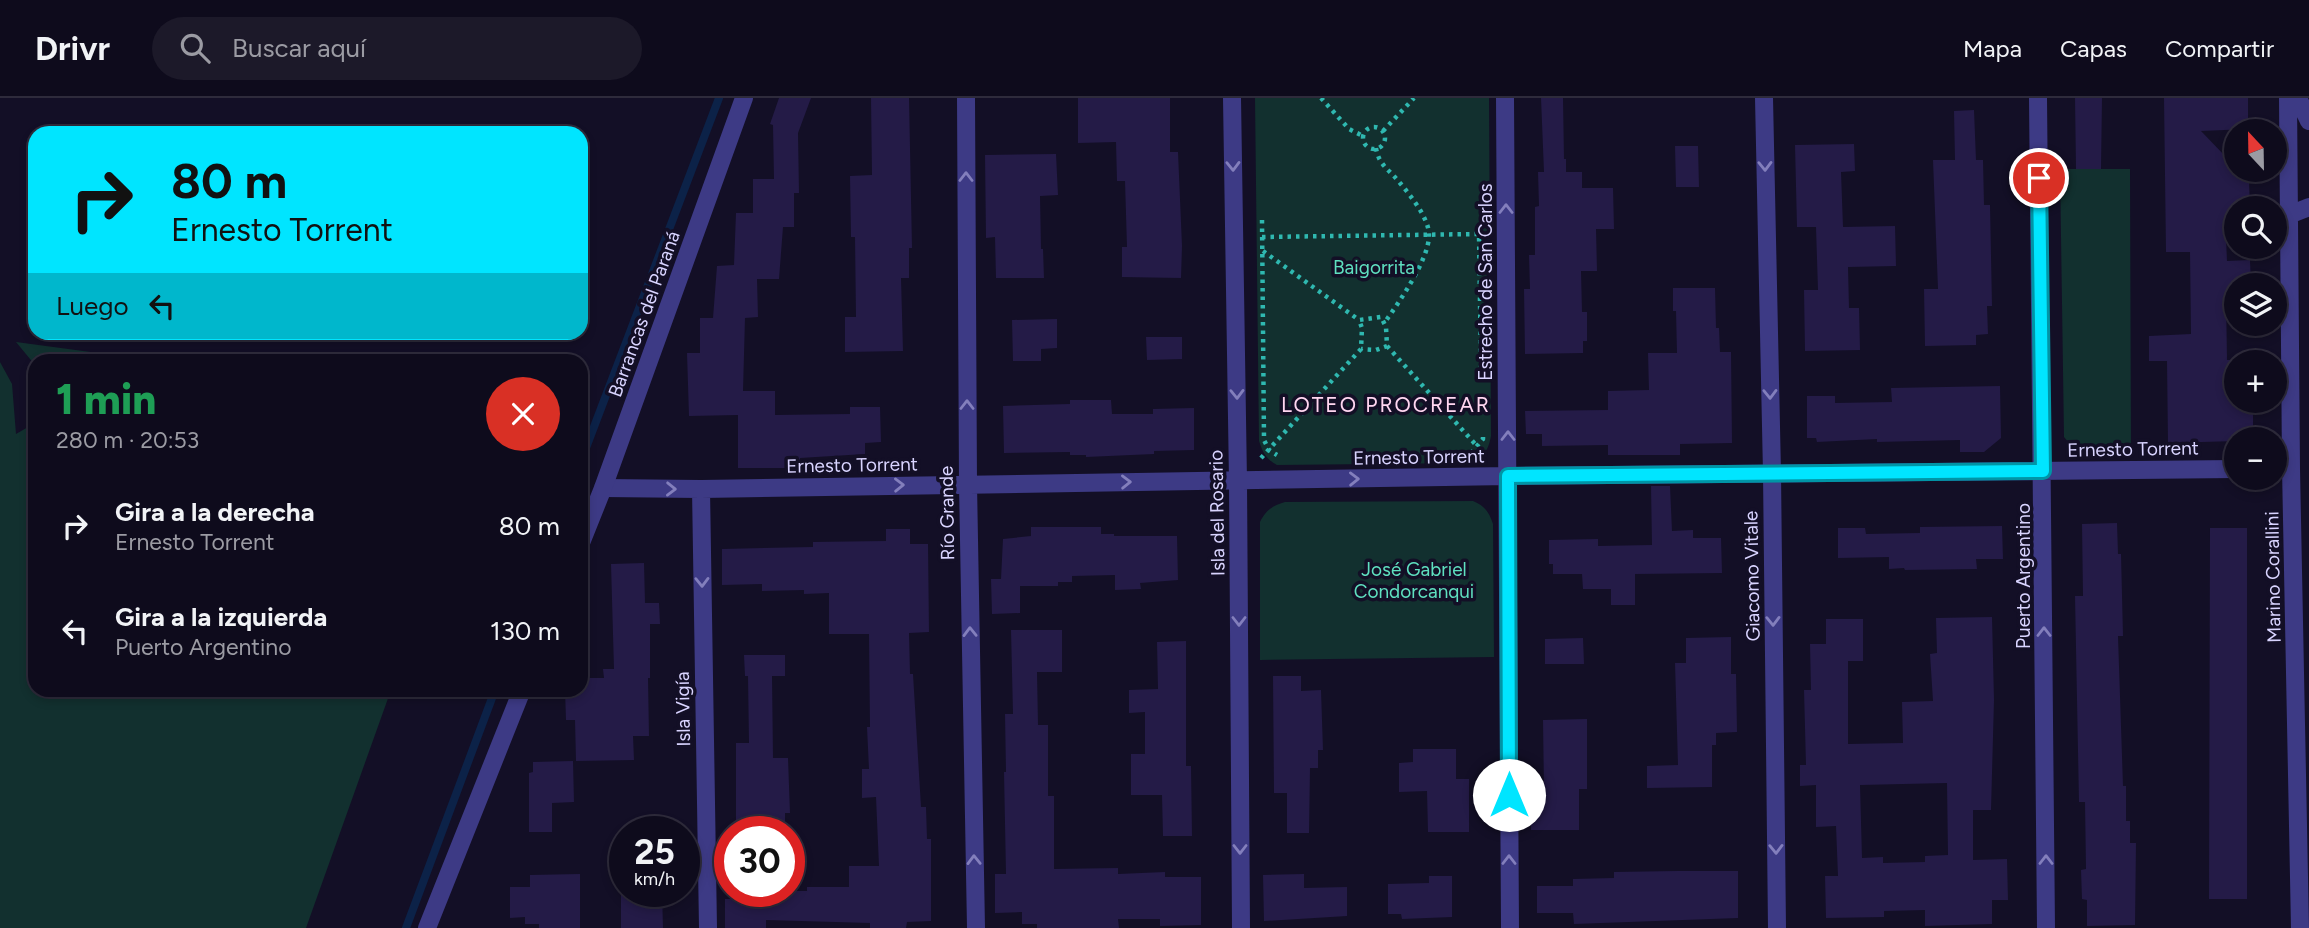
<!DOCTYPE html>
<html lang="es">
<head>
<meta charset="utf-8">
<style>
	body { margin:0; font-family:Figtree,sans-serif; background:#1c1929; color:#f1f3f6; height:100vh; display:flex; flex-direction:column; font-size:26px; white-space:nowrap }
	* { box-sizing:border-box; margin:0 }
	p { font-size:23px; color:#9b9ba3 }
	.icon { flex:none; width:38px; height:38px; fill:none; stroke:currentColor; stroke-width:2; stroke-linecap:round; stroke-linejoin:round }
	.map { position:relative; flex:1; overflow:hidden }
	.drawer { position:absolute; left:28px; top:256px; width:560px; height:343px; display:flex; flex-direction:column; background:#0e0b1c; border-radius:21px; box-shadow:0 4px 10px #0003,0 0 0 2px #2e2b3b }
	.drawer>* { flex:none }
	.top-card { position:absolute; left:28px; top:28px; width:560px; height:214px; border-radius:21px; box-shadow:0 4px 10px #0003,0 0 0 2px #2e2b3b; background:#00e5ff; color:#111; overflow:hidden }
	.needle { width:46px; rotate:338deg }
	.tools { position:absolute; left:2224px; top:21px; display:grid; gap:14px }
	.tools a { display:grid; place-items:center; width:63px; height:63px; border-radius:50%; background:#0e0b1c; box-shadow:0 4px 10px #0003,0 0 0 2px #2e2b3b; font-size:35px }
	.speed { position:absolute; left:609px; top:718px; display:flex; gap:14px; font-size:35px; font-weight:700; text-align:center }
	.speed>* { display:grid; place-content:center; width:91px; height:91px; border-radius:50%; background:#0e0b1c; box-shadow:0 4px 10px #0003,0 0 0 2px #2e2b3b; line-height:1 }
	.speed small { font-size:18px; font-weight:400 }
	.speed .limit { border:10px solid #d22; background:#fff; color:#111 }
	.pin { position:absolute; display:grid; place-items:center; width:60px; height:60px; color:#fff; margin:-30px; border:4px solid #fff; border-radius:50%; box-shadow:0 2px 7px #0007 }
	.me { position:absolute; width:77px; margin:-38px; rotate:0deg; stroke-linejoin:round; filter:drop-shadow(0 0 5px #0008) }
	.turn { display:flex; align-items:center; gap:24px; height:147px; padding:0 28px; font-size:32px }
	.turn .icon { width:91px; height:91px; stroke-width:2.5 }
	.turn b { display:block; font-size:49px; line-height:60px }
	.then { display:flex; align-items:center; height:66px; padding:0 28px; background:#0003; gap:14px; font-size:26px }
	.round { display:grid; place-items:center; flex:none; width:74px; height:74px; border-radius:37px; background:#1c1929 }
	.overview { display:flex; align-items:center; justify-content:space-between; height:119px; padding:0 28px }
	h1 { font-size:42px; font-weight:800; line-height:52px; color:#1e9e55 }
	ul { padding:0; list-style:none }
	li { display:flex; align-items:center; gap:21px; height:105px; padding:0 28px }
	li div { flex:1 }
	li b { display:block; font-size:26px }
	li em { font-style:normal }
	header { display:flex; align-items:center; gap:42px; box-sizing:border-box; height:98px; padding:0 35px; background:#0e0b1c; border-bottom:2px solid #2e2b3b }
	header strong { font-size:33px }
	nav { display:flex; gap:38px; margin-inline-start:auto; font-size:24px }
	.search { width:490px; height:63px; background:#1c1929; display:flex; align-items:center; gap:18px; box-sizing:border-box; padding:0 24px; border-radius:38px; color:#9b9ba3; font-size:26px }
	.map>svg:first-child { display:block }
</style>
</head>
<body>
<header>
<strong>Drivr</strong>
<div class="search"><svg class="icon" aria-label="search" viewBox="0 0 24 24"><circle cx="10" cy="10" r="6"/><path d="M15 15l6 6"/></svg>Buscar aquí</div>
<nav><a>Mapa</a><a>Capas</a><a>Compartir</a></nav>
</header>
<div class="map">
<svg width="2309" height="830" viewBox="0 0 2309 830">
	<rect width="100%" height="100%" fill="#130f26"/>
	<path fill="#12302f" d="M1255,0H1489L1491,338C1488,354 1483,360 1468,365L1277,367C1266,361 1263,355 1259,343Z
		M2060,71H2130L2131,353H2083L2074,351L2064,339Z
		M16,244L113,257L115,262H35V267Z
		M0,264L12,286L16,336L35,325V592H391L306,830H0Z
		M1473,403C1485,408 1489,414 1493,426L1494,559L1260,562V424C1266,412 1272,408 1285,404Z"/>
	<g fill="none" stroke-linecap="round" stroke-linejoin="round">
		<path stroke="#0c2248" stroke-width="8" d="M581,363L719,0
			M406,830L495,592"/>
	</g>
	<path fill="#241b47" fill-rule="evenodd" d="M779,0H811L798,35L799,95H794V129H783L779,181H757L758,219L745,220L743,293H775V317L850,316V309H880L881,344L865,345V356L800,360V370H738V317L689,318L687,255H700V220H713L717,168L734,167L736,115H753V81H774L773,27L770,26Z
		M871,0H909L912,150H909V180H901L903,253L845,254V219H856L855,139H851L850,78L872,77Z
		M1078,0H1170V54H1178L1182,148L1181,180L1122,179V149H1127L1125,83H1117L1116,44L1078,45Z
		M1541,0H1563L1564,61H1566V74H1582V90H1613L1614,131H1596L1597,173H1581L1582,214H1587V243H1583V255L1525,256L1524,191H1530L1529,157H1535V109L1539,108L1538,74H1544Z
		M2075,0H2102L2101,71H2076Z
		M2164,0H2248V31L2201,33L2249,83L2250,110H2236V117H2225L2227,163L2250,162L2251,187H2236V197H2226L2227,262H2252V264H2236V303H2253V330L2243,341H2236V343L2168,345L2167,263H2149V238L2191,236L2190,154H2166Z
		M1974,12L1976,62H1983L1984,107H1990L1992,208H1987L1988,236L1976,237V247L1925,248L1924,191H1938L1933,62H1955L1954,13Z
		M1854,46L1855,73L1841,74L1843,129L1895,128L1896,168L1848,169L1849,210H1859L1860,252L1805,253L1804,192H1818L1816,129H1797L1795,47Z
		M1675,48H1698L1699,89H1676Z
		M1056,56L1058,97L1040,98L1041,151H1043L1044,180H996L995,139L986,140L985,57Z
		M1673,190H1715L1716,230H1719L1720,254H1731L1732,345L1680,346V357H1608V347L1542,348V336H1526L1525,313L1608,312V293L1649,292L1648,255H1677L1676,213H1673Z
		M1057,221V250L1041,251V263H1013L1012,222Z
		M1146,239H1182V261L1147,262Z
		M2000,288L2001,340L1984,354H1960V342L1877,344V341L1817,344L1816,340H1807V298H1835V305L1892,304L1891,290Z
		M1070,302H1111L1112,316H1153V311L1194,310V352L1154,353V356L1086,359V357H1070V354L1004,355L1003,308L1070,306Z
		M1651,388H1670L1672,433L1693,432V440H1721L1722,475L1635,476V507H1611V491H1583L1582,476H1553V466H1549V442L1598,441V448L1652,447Z
		M2117,425L2118,456H2121L2123,538H2118L2123,688H2126V723H2130V745H2136L2135,827L2087,828V802L2082,801L2081,772L2086,771L2085,704H2079L2075,498H2083L2082,426Z
		M2002,428L2003,461H1976L1977,471L1905,472L1904,470L1889,471V459L1838,460V430H1865L1866,436L1920,435V429Z
		M1031,429H1101V436H1114V438H1177L1178,482L1140,485L1141,491L1115,492V477L1072,478V484H1058V488H1020V515L992,516L991,481H1001L1003,441L1031,438Z
		M2210,430H2247V801H2209Z
		M886,431H910V446H928L929,534L909,535L910,576H913L921,709H926L927,741H931V823L907,824L906,830H870V825L766,822V830H725V801H766V793H807V789H849V768H879L876,699L862,700V671H869L867,629H870L869,536H829V495L804,496V492L762,493V486L722,487V451L813,449V444L886,443Z
		M644,465L645,505H659L660,526H650V580H648L649,638H633L634,662L576,663L575,622H566L565,592H581V580H604L603,571H614L611,466Z
		M1992,519L1994,602L1991,712H1973V762L2007,761L2008,802H1992V826L1925,828V812L1884,813V819L1826,820L1825,778H1838L1836,728L1816,729V687L1800,688V667H1806L1804,592H1811L1810,546H1826V521H1863V563H1848V646L1903,645L1902,604L1933,603L1930,556L1937,555L1936,520ZM1947,685L1948,757L1925,758V764L1883,765V759L1862,760L1860,687Z
		M1011,532H1062V574H1037L1038,627H1048V698H1054V771L1118,770V776L1165,774V779H1201V827L1160,828V821H1118L1119,830H1037V826H1022V814L995,815V776H1006L1004,674H1006L1005,616H1013Z
		M1731,539V576H1736L1737,634L1716,635V647H1712V689L1647,690V668L1678,667L1675,565H1686V540Z
		M1583,540L1584,566H1545V541Z
		M1186,543V668H1191L1192,738H1163L1162,697H1131V656H1145V614L1129,615V592L1158,591L1157,544Z
		M744,557H785V578H772L773,660H788L790,715H785V733H736V645H749L748,578H745Z
		M1273,578H1301V593L1321,592L1323,652H1318V670H1310L1309,735H1287V695H1274Z
		M1587,621V691H1579V732H1531L1530,691H1544L1543,622Z
		M1413,651H1456V681H1469V734H1428L1427,693L1399,694V665L1413,664Z
		M573,663L574,704L552,705V734H529V675L533,674V664Z
		M1677,773H1738V820L1574,826L1573,815H1537V788H1573V781L1614,780V774Z
		M580,776V830H539V826H525V819L510,820V789H530V777Z
		M1304,776V790L1347,789V818L1264,823L1263,777Z
		M1429,778H1452V819L1402,821L1401,816H1388V786L1429,785Z
		M621,793H662L663,830H621Z"/>
	<g fill="none" stroke-linecap="round" stroke-linejoin="round">
		<path stroke="#2fb8b0" stroke-width="4.5" stroke-dasharray="3.5 5" stroke-linecap="butt" d="M1321,0L1349,31L1363,38
			M1363 40a11 11 0 1 1 22 0a11 11 0 1 1-22 0Z
			M1383,33L1414,0
			M1376,50C1379,68 1390,72 1400,85C1410,97 1429,120 1429,137C1429,162 1399,204 1385,224
			M1262,122L1264,342L1269,352L1277,357
			M1262,139L1479,136L1481,269
			M1263,153L1359,222
			M1387,248L1485,357
			M1471,355L1483,341V337
			M1261,360L1361,251L1362,230L1359,222L1381,219L1386,229L1387,248L1376,252L1361,251"/>
		<path stroke="#3d3a85" stroke-width="18" d="M966,0L968,386L976,830
			M1232,0L1238,383L1241,830
			M1505,0L1510,830
			M1764,0L1772,375L1777,830
			M2038,0L2046,830
			M2288,0L2291,370L2300,830
			M2298,0L2309,23
			M2289,117L2309,109
			M603,390L701,391L1508,378L2236,371
			M701,391L708,830"/>
		<path stroke="#3d3a85" stroke-width="18" d="M581,445L603,390L744,0
			M427,830L522,592"/>
	</g>
	<defs><path id="oneway-chevron" d="M-2-3.5L2.5 0L-2 3.5" fill="none" stroke-width="1.6" stroke-linecap="round" stroke-linejoin="round" transform="scale(1.75)"/></defs>
	<g stroke="#837fbc">
		<use href="#oneway-chevron" transform="translate(1233 68) rotate(89)"/>
		<use href="#oneway-chevron" transform="translate(1765 68) rotate(89)"/>
		<use href="#oneway-chevron" transform="translate(966 79) rotate(-90)"/>
		<use href="#oneway-chevron" transform="translate(1506 111) rotate(-90)"/>
		<use href="#oneway-chevron" transform="translate(1237 296) rotate(89)"/>
		<use href="#oneway-chevron" transform="translate(1770 296) rotate(89)"/>
		<use href="#oneway-chevron" transform="translate(967 307) rotate(-90)"/>
		<use href="#oneway-chevron" transform="translate(1508 338) rotate(-90)"/>
		<use href="#oneway-chevron" transform="translate(1354 381) rotate(-1)"/>
		<use href="#oneway-chevron" transform="translate(1126 384) rotate(-1)"/>
		<use href="#oneway-chevron" transform="translate(899 387) rotate(-1)"/>
		<use href="#oneway-chevron" transform="translate(671 391) rotate(1)"/>
		<use href="#oneway-chevron" transform="translate(702 484) rotate(89)"/>
		<use href="#oneway-chevron" transform="translate(1239 523) rotate(90)"/>
		<use href="#oneway-chevron" transform="translate(1773 523) rotate(89)"/>
		<use href="#oneway-chevron" transform="translate(970 534) rotate(-91)"/>
		<use href="#oneway-chevron" transform="translate(2044 534) rotate(-90)"/>
		<use href="#oneway-chevron" transform="translate(1240 751) rotate(90)"/>
		<use href="#oneway-chevron" transform="translate(1776 751) rotate(89)"/>
		<use href="#oneway-chevron" transform="translate(974 762) rotate(-91)"/>
		<use href="#oneway-chevron" transform="translate(1509 762) rotate(-90)"/>
		<use href="#oneway-chevron" transform="translate(2046 762) rotate(-90)"/>
	</g>
	<g fill="none" stroke-linecap="round" stroke-linejoin="round">
		<g stroke="#0095a6" stroke-width="18">
			<path id="route" d="M1509,697L1508,378L2043,373L2039,80"/>
		</g>
		<use href="#route" stroke="#00e5ff" stroke-width="12"/>
	</g>
	<g text-anchor="middle" dominant-baseline="central" stroke-width="7" stroke-linejoin="round" paint-order="stroke">
		<g font-size="19" fill="#5fe0c0" stroke="#130f26">
			<text x="1374" y="169">Baigorrita</text>
			<text x="1414" y="471">José Gabriel<tspan x="1414" dy="22">Condorcanqui</tspan></text>
		</g>
		<g font-size="19" fill="#d9d4ff" stroke="#130f26">
			<text transform="translate(1485 184) rotate(-90)">Estrecho de San Carlos</text>
			<text transform="translate(644 216) rotate(-70)">Barrancas del Paraná</text>
			<text transform="translate(2133 351) rotate(-1)">Ernesto Torrent</text>
			<text transform="translate(1419 359) rotate(-1)">Ernesto Torrent</text>
			<text transform="translate(852 367) rotate(-1)">Ernesto Torrent</text>
			<text transform="translate(947 415) rotate(-91)">Río Grande</text>
			<text transform="translate(1217 415) rotate(-91)">Isla del Rosario</text>
			<text transform="translate(1752 478) rotate(-91)">Giacomo Vitale</text>
			<text transform="translate(2023 478) rotate(-90)">Puerto Argentino</text>
			<text transform="translate(2273 479) rotate(-91)">Marino Corallini</text>
			<text transform="translate(683 611) rotate(-91)">Isla Vigía</text>
		</g>
		<g font-size="21" letter-spacing="2" fill="#ffd6f0" stroke="#130f26">
			<text x="1386" y="306">LOTEO PROCREAR</text>
		</g>
	</g>
</svg>
<div class="tools">
<a><svg class="needle" viewBox="-14 -14 28 28"><path d="M0-13l5 13h-10z" fill="#e53935"/><path d="M0 13l5-13h-10z" fill="#9b9ba3"/></svg></a>
<a><svg class="icon" aria-label="search" viewBox="0 0 24 24"><circle cx="10" cy="10" r="6"/><path d="M15 15l6 6"/></svg></a>
<a><svg class="icon" aria-label="layers" viewBox="0 0 24 24"><path d="M12 4l9 5-9 5-9-5zM3 14l9 5 9-5"/></svg></a>
<a>+</a>
<a>−</a>
</div>
<div class="speed"><div>25<small>km/h</small></div><div class="limit">30</div></div>
<div class="pin" style="left:2039px;top:80px;background:#d93025"><svg class="icon" aria-label="arrive" viewBox="0 0 24 24"><path d="M6 21V4h12l-3 4 3 4H6"/></svg></div>
<svg class="me" style="left:1509px;top:697px" viewBox="-20 -20 40 40"><circle r="19" fill="#fff"/><path d="M0-13L10 11 0 6-10 11z" fill="#00e5ff"/></svg>
<div class="top-card">
<div class="turn"><svg class="icon" aria-label="right" viewBox="0 0 24 24"><path d="M7 20v-9h11M14 6l5 5-5 5"/></svg><div><b>80 m</b>Ernesto Torrent</div></div>
<div class="then">Luego<svg class="icon" aria-label="left" viewBox="0 0 24 24"><path d="M17 20v-9H6M10 6l-5 5 5 5"/></svg></div>
</div>
<section class="drawer">
<div class="overview"><div><h1>1 min</h1><p>280 m · 20:53</p></div><a class="round" style="background:#d93025;color:#fff"><svg class="icon" aria-label="close" viewBox="0 0 24 24"><path d="M6 6l12 12M18 6L6 18"/></svg></a></div>
<ul>
<li><svg class="icon" aria-label="right" viewBox="0 0 24 24"><path d="M7 20v-9h11M14 6l5 5-5 5"/></svg><div><b>Gira a la derecha</b><p>Ernesto Torrent</p></div><em>80 m</em></li>
<li><svg class="icon" aria-label="left" viewBox="0 0 24 24"><path d="M17 20v-9H6M10 6l-5 5 5 5"/></svg><div><b>Gira a la izquierda</b><p>Puerto Argentino</p></div><em>130 m</em></li>
</ul>
</section>
</div>
</body>
</html>
